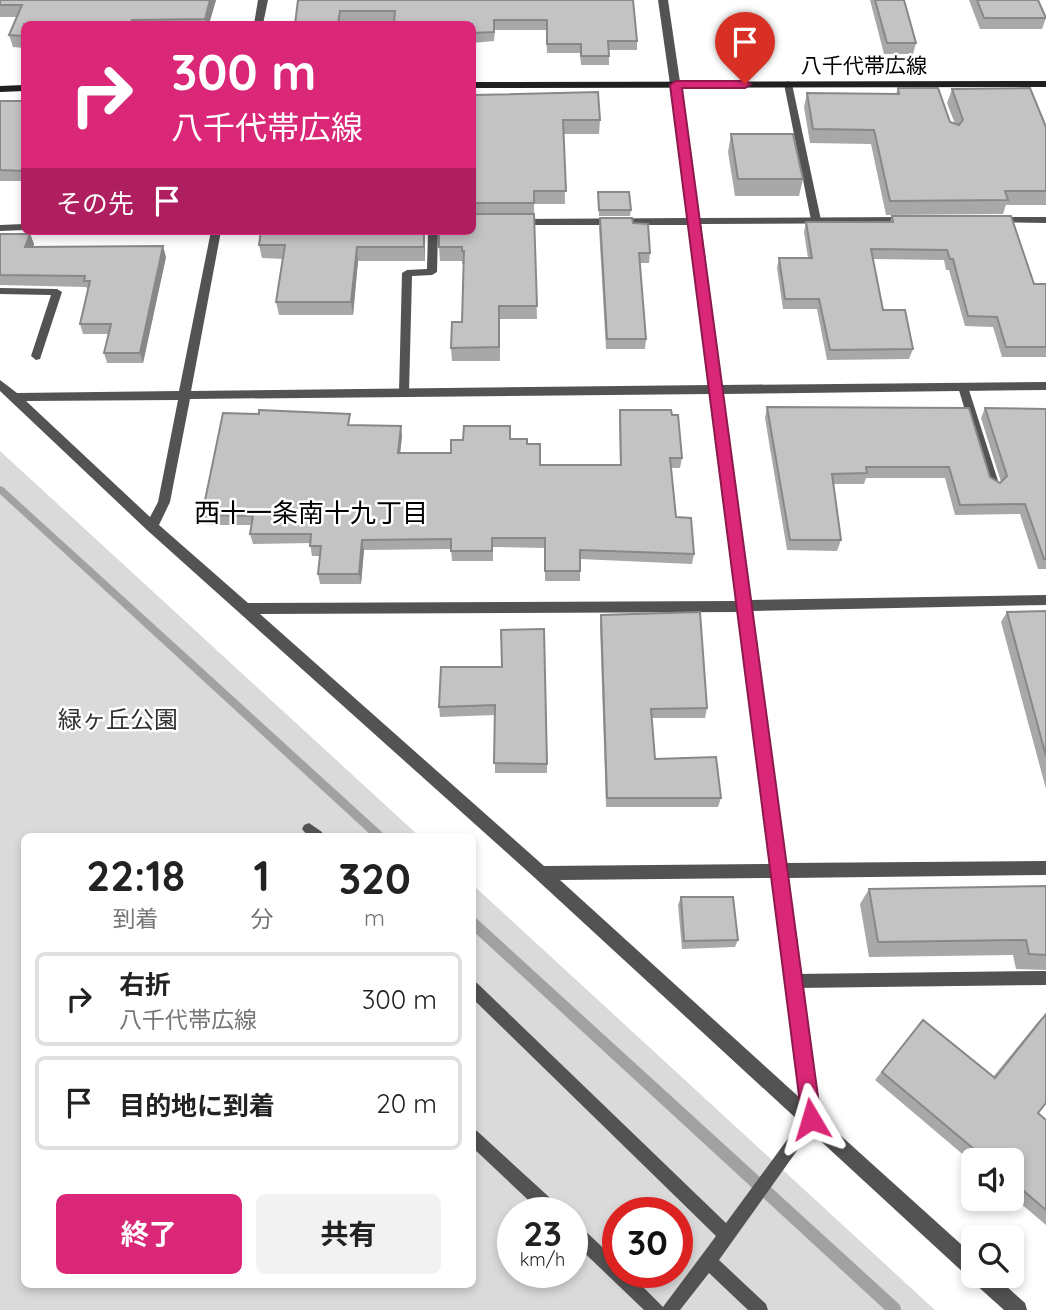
<!DOCTYPE html>
<html lang="ja">
<head>
<meta charset="utf-8">
<style>
	body { margin:0; font-family:Quicksand,"Noto Sans JP",sans-serif; background:#f2f2f2; color:#222; height:100vh; display:flex; flex-direction:column; font-size:26px; white-space:nowrap }
	* { box-sizing:border-box; margin:0 }
	p { font-size:23px; color:#767676 }
	.icon { flex:none; width:38px; height:38px; fill:none; stroke:currentColor; stroke-width:2; stroke-linecap:round; stroke-linejoin:round }
	.map { position:relative; flex:1; overflow:hidden }
	.side { position:absolute; left:21px; top:833px; width:455px; height:455px; display:flex; flex-direction:column; background:#fff; border-radius:10px; box-shadow:0 4px 10px #0003 }
	.side>* { flex:none }
	.top-card { position:absolute; left:21px; top:21px; width:455px; height:214px; border-radius:10px; box-shadow:0 4px 10px #0003; background:#db2777; color:#fff; overflow:hidden }
	.controls { position:absolute; left:961px; top:1148px; display:grid; gap:14px }
	.controls a { display:grid; place-items:center; width:63px; height:63px; border-radius:10px; background:#fff; box-shadow:0 4px 10px #0003; font-size:35px }
	.speed { position:absolute; left:497px; top:1197px; display:flex; gap:14px; font-size:35px; font-weight:700; text-align:center }
	.speed>* { display:grid; place-content:center; width:91px; height:91px; border-radius:50%; background:#fff; box-shadow:0 4px 10px #0003; line-height:1 }
	.speed small { font-size:18px; font-weight:400 }
	.speed .limit { border:10px solid #d22; background:#fff; color:#111 }
	.pin { position:absolute; display:grid; place-items:center; width:60px; height:60px; color:#fff; margin:-72px -30px; border-radius:50% 50% 50% 0; rotate:-45deg; box-shadow:0 0 7px #0007 }
	.pin .icon { rotate:45deg }
	.me { position:absolute; width:77px; margin:-38px; rotate:353deg; stroke-linejoin:round; filter:drop-shadow(0 0 5px #0008) }
	.turn { display:flex; align-items:center; gap:24px; height:147px; padding:0 35px; font-size:32px }
	.turn .icon { width:91px; height:91px; stroke-width:2.5 }
	.turn b { display:block; font-size:49px; line-height:60px }
	.then { display:flex; align-items:center; height:66px; padding:0 35px; background:#0003; gap:14px; font-size:26px }
	.eta { display:flex; justify-content:space-evenly; align-items:center; height:119px; text-align:center }
	.eta b { font-size:42px; font-weight:700; line-height:49px }
	.action { display:flex; gap:14px; margin-top:auto; padding:14px 35px }
	.action a { flex:1; height:80px; border-radius:10px; background:#db2777; color:#fff; font-size:28px; font-weight:700; line-height:80px; text-align:center }
	.action a+a { background:#f2f2f2; color:#222 }
	ul { padding:0; list-style:none }
	li { display:flex; align-items:center; gap:21px; height:94px; margin:0 14px 10px; padding:0 21px; border:4px solid #e0e0e0; border-radius:10px }
	li div { flex:1 }
	li b { display:block; font-size:26px }
	li em { font-style:normal }
	.map>svg:first-child { display:block }
</style>
</head>
<body>
<div class="map">
<svg width="1046" height="1310" viewBox="0 0 1046 1310">
	<rect width="100%" height="100%" fill="#fff"/>
	<path fill="#dadada" fill-rule="evenodd" d="M0,451L419,836H24V1284H472L473,885L935,1310H0ZM513,1213H572V1272H513ZM618,1213H677V1272H618Z"/>
	<g fill="none" stroke-linecap="round" stroke-linejoin="round">
		<path fill="#a1a1a1" fill-rule="evenodd" d="M0,486L3,487L383,833L384,836H372L0,494Z
			M472,917L476,918L900,1305L901,1310H885L472,930Z"/>
		<path fill="#535353" fill-rule="evenodd" d="M788,81L792,84L821,220L816,223L811,220L784,84Z
			M428,231H438L437,272L432,275L412,276L409,392L404,396L399,392L402,273L407,270L427,269Z
			M0,288L57,289L62,292L40,359L36,360L31,356L51,295L0,294Z
			M963,383L968,387L1000,487L994,491L988,487L958,387Z
			M309,823L322,832L323,836H308L302,829L304,825Z
			M1046,971V985L795,988L790,986L788,981L790,976L795,974Z
			M472,981L477,983L726,1223L806,1114L811,1111L816,1114L819,1119L816,1124L719,1260L766,1304L768,1310H748L709,1273L680,1310H644L572,1241V1222L578,1224L618,1262V1272H628L663,1307L716,1236L472,998Z
			M472,1129L477,1131L560,1207L562,1213H542L472,1147Z"/>
		<path fill="#535353" fill-rule="evenodd" d="M258,0H268L263,24H254Z
			M658,0H668L700,218L909,217L914,220L909,223L701,224L722,385L1046,382V390L723,394L751,600L1046,595V605L752,611L786,863L1046,861V875L788,878L819,1116L973,1255V1276H995L1025,1303L1027,1310H1004L974,1283L972,1277L966,1275L535,878L147,530L0,391V380L17,393L179,391L211,231H221L191,391L710,385L690,225H516L511,222L516,219L689,218ZM711,394L737,601L248,603L159,525L170,502L190,399ZM178,400L158,502L150,517L26,401ZM739,612L770,864L544,866L260,614ZM772,878L800,1098L560,880Z
			M995,217H1046V223L991,222L990,220Z
			M24,224V230L0,231V225Z"/>
		<path fill="#202020" fill-rule="evenodd" d="M1046,81V87L472,88V82Z
			M24,85V91L0,92V86Z"/>
	</g>
	<path fill="#a8a8a8" d="M0,0H216L209,24H24V48L13,47L9,35L17,17H0Z
		M298,0H633L637,41V50H609V65H581L580,53H547L546,30H495L494,41L472,43V24L394,21H341L340,24H295Z
		M870,0H904L916,43L913,54H884Z
		M969,0H1038L1046,18L1042,29H980Z
		M898,88L950,122L955,124L947,103L952,89L1046,127V205H1006L1003,214L886,215L871,144L810,143L804,107L807,93L896,94Z
		M24,98V181H0V101H23Z
		M472,113L600,120L599,134H564L565,204H534L537,319H500V361H452L451,348L462,322L464,264H462V261H440L439,247L472,231Z
		M731,134L803,179L799,196H735L728,152Z
		M598,192L631,210L630,216H599Z
		M892,216L1034,284H1046V357H1002L993,327L965,326L949,270H946L944,260L873,259L883,310L913,349L909,359L827,360L817,309H783L777,268L779,258H808L804,232L806,222H890Z
		M600,218L633,223L650,253L649,263H640L646,339L645,349H606L599,228Z
		M261,231H425V261H358L353,315H279L276,302L283,259L262,258L259,245Z
		M0,234H30L34,244L33,247L166,257L143,363H107L104,353L108,334H83L80,324L88,291L86,287L0,285Z
		M767,407L990,477L1000,483L1001,482L981,418L985,408L1046,409V569H1038L1020,514L955,515L945,478H866L864,484H833L841,540L837,551L787,550L765,418Z
		M620,410L682,458L680,468H671L676,517L694,554L692,564L580,559V581H545V548L493,547V561H452L451,549L364,550L361,584H320L318,574L320,556H312L310,543L253,544L250,534L252,525H205L202,515L351,425L402,436L400,453H451L510,439L527,444L540,465H620L619,420Z
		M1046,611V789L1001,622L1007,612Z
		M601,615L707,708L705,718H652L655,759L721,798L718,807H606L600,626Z
		M502,667L547,764V773H495V715L440,717L439,707Z
		M1046,886V970L1016,969L1013,955L869,957L860,904L869,889Z
		M681,897L738,940L735,947L682,949L678,905Z
		M1046,1014L1038,1113L1046,1120V1225L1012,1196V1160H973V1163L875,1080L923,1020L993,1077L1038,1022Z"/>
	<path fill="#888" d="M210,0H216L209,24H206L205,19Z
		M424,231L425,237V261L424,247Z
		M30,234L34,244L29,257L25,247Z
		M163,246L166,257L143,363L140,353Z
		M357,247L358,261L353,315L351,302Z
		M401,426L402,436L399,463L398,453Z
		M362,540L364,550L361,584L359,574Z"/>
	<path fill="#c3c3c3" stroke="#888" stroke-width="2" d="M0,0H210L205,19L132,20L130,24H24V36L9,35L22,5H0Z
		M298,0H633L637,41H608L609,56H581V44H547V20H494V32L472,33V24H394L395,11H340L338,24H295Z
		M875,0H904L916,43H887Z
		M977,0H1038L1046,18H984Z
		M898,88H938L950,122L959,125L963,120L952,89L1030,88L1046,127V191H1005L1008,200L890,201L874,130L813,129L807,93L899,94Z
		M598,92L600,120H563L566,191H534V203H472V113H474V95Z
		M24,98V171L0,170V101H23Z
		M731,134H793L803,179H738Z
		M598,192H629L631,210H599Z
		M472,214H534L537,306H499V347L451,348L452,322H462L464,251H462V247H439V231H472Z
		M892,216H1011L1034,284H1046V347H1006L997,317L968,316L953,259H950L947,250L871,249L883,310H905L913,349L830,350L819,299H785L779,258H812L806,222H893Z
		M600,218H632L633,223L648,224L650,253H639L646,339H607Z
		M261,231H424V247H357L351,302H276L285,245H259Z
		M0,234H30L25,247L163,246L140,353H104L111,324H80L90,281H84L85,276L0,275Z
		M767,407L969,408L990,477L1000,483L1007,476L985,408L1046,409V559H1044L1025,504L960,505L949,467H866L867,473L832,474L841,540H790Z
		M259,410L350,414L348,425L401,426L398,453H451V440H463L464,426H510V439H527V444H540V465H621L620,410H671L672,415H678L682,458H670L676,517L691,518L694,554L580,550V571H545V538H492V551H451V539L362,540L359,574H318L321,546H310L311,534H250L253,516L202,515L223,413L259,414Z
		M1046,611V756L1007,612Z
		M700,612L707,708L651,709L655,759L716,757L721,798H607L601,615Z
		M544,629L547,764L494,763L495,705L439,707L441,667H502L501,630Z
		M1046,886V955L1029,954L1026,940L878,942L869,889Z
		M681,897H733L738,940L684,941Z
		M1046,1014V1103L1038,1113L1046,1120V1210L1012,1181V1160H987L882,1072L923,1020L995,1078Z"/>
	<path fill="#db2777" stroke="#8e194d" stroke-width="2" d="M676,81H745L751,84L745,88H682L821,1119L819,1126L811,1129L804,1126L802,1119L670,85Z"/>
	<g text-anchor="middle" dominant-baseline="central" stroke-width="5" stroke-linejoin="round" paint-order="stroke">
		<g font-size="21" fill="#000" stroke="#fff">
			<text x="864" y="65">八千代帯広線</text>
		</g>
		<g font-size="24" fill="#313131" stroke="#fff">
			<text x="118" y="719">緑ヶ丘公園</text>
		</g>
		<g font-size="26" fill="#000" stroke="#fff">
			<text x="311" y="512">西十一条南十九丁目</text>
		</g>
	</g>
</svg>
<div class="controls">
<a><svg class="icon" aria-label="sound" viewBox="0 0 24 24"><path d="M4 9h4l5-4v14l-5-4H4zM17 9q2 3 0 6"/></svg></a>
<a><svg class="icon" aria-label="search" viewBox="0 0 24 24"><circle cx="10" cy="10" r="6"/><path d="M15 15l6 6"/></svg></a>
</div>
<div class="speed"><div>23<small>km/h</small></div><div class="limit">30</div></div>
<div class="pin" style="left:745px;top:84px;background:#d93025"><svg class="icon" aria-label="arrive" viewBox="0 0 24 24"><path d="M6 21V4h12l-3 4 3 4H6"/></svg></div>
<svg class="me" style="left:811px;top:1119px" viewBox="-20 -20 40 40"><path d="M0-17L14 15 0 8-14 15z" fill="#db2777" stroke="#fff" stroke-width="4"/></svg>
<div class="top-card">
<div class="turn"><svg class="icon" aria-label="right" viewBox="0 0 24 24"><path d="M7 20v-9h11M14 6l5 5-5 5"/></svg><div><b>300 m</b>八千代帯広線</div></div>
<div class="then">その先<svg class="icon" aria-label="arrive" viewBox="0 0 24 24"><path d="M6 21V4h12l-3 4 3 4H6"/></svg></div>
</div>
<section class="side">
<div class="eta">
<div><b>22:18</b><p>到着</p></div>
<div><b>1</b><p>分</p></div>
<div><b>320</b><p>m</p></div>
</div>
<ul>
<li><svg class="icon" aria-label="right" viewBox="0 0 24 24"><path d="M7 20v-9h11M14 6l5 5-5 5"/></svg><div><b>右折</b><p>八千代帯広線</p></div><em>300 m</em></li>
<li><svg class="icon" aria-label="arrive" viewBox="0 0 24 24"><path d="M6 21V4h12l-3 4 3 4H6"/></svg><div><b>目的地に到着</b></div><em>20 m</em></li>
</ul>
<div class="action"><a>終了</a><a>共有</a></div>
</section>
</div>
</body>
</html>
